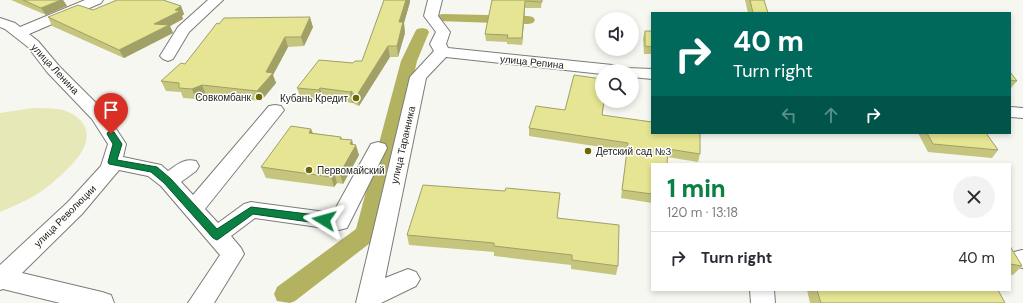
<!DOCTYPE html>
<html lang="en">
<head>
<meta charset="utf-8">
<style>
	body { margin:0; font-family:"DM Sans",sans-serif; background:#f2f2f3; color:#2b2b33; height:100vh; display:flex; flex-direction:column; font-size:15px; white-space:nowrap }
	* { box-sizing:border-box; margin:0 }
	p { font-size:13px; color:#7c7c81 }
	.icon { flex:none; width:22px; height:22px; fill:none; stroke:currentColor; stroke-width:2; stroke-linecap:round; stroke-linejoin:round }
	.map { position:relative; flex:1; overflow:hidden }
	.details { position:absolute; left:651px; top:163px; width:360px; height:128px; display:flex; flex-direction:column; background:#fff; border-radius:0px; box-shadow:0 2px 6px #0003 }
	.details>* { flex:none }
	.guide { position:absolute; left:651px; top:12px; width:360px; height:122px; border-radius:0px; box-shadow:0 2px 6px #0003; background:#00695c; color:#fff; overflow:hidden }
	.tools { position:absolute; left:595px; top:12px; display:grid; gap:8px }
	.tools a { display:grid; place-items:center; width:44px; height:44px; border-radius:50%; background:#fff; box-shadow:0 2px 6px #0003; font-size:20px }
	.pin { position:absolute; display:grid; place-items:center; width:34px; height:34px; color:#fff; margin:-41px -17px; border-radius:50% 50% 50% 0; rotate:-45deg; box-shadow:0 0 4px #0007 }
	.pin .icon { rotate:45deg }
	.me { position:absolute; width:44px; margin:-22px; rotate:278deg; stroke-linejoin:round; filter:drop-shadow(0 0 3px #0008) }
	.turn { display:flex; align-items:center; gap:14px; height:84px; padding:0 16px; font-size:18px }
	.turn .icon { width:52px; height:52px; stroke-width:2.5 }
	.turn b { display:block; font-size:28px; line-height:34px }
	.lanes { display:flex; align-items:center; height:38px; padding:0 16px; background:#0003; justify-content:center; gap:20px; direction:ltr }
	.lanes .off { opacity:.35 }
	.round { display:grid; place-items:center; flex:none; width:42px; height:42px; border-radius:21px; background:#f2f2f3 }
	.overview { display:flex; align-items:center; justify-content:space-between; height:68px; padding:0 16px }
	h1 { font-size:24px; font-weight:800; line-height:30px; color:#0b8043 }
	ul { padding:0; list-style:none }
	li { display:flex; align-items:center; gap:12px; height:52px; padding:0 16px; border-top:1px solid #e1e1e2 }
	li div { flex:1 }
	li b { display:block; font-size:15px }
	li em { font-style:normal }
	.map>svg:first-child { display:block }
</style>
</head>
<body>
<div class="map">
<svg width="1023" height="303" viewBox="0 0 1023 303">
	<rect width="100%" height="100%" fill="#f7f7f2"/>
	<path fill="#e7e8b7" d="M33,108C41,108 50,108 58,109C67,110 76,115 82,122C99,144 67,170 51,184C37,196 17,205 0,212V113Z"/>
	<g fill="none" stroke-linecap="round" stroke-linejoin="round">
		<path fill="#b3b261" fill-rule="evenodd" d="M443,14L528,16L533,17L535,20L533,23L528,24L438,21L436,18L438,15Z
			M422,28L427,29L429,32L417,61L377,234L374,240L295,301L290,303L277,301L274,294L277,287L356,229L401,61L415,32L417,29Z"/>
		<g stroke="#7b7c78" stroke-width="2">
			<path id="minor" d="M85,0H103L101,3L29,34L38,41L59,66L105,112L126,144L123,157L161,165L168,171C178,164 184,158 196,161L199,166L196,171L181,182L193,195L269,106L275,105L281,106L284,110L281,114L205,209L218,223L244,204L251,202L333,213L371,144L378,142L385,144L387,148L347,228L339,230L255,218L231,236L241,248L244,254L214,303H188L220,255L161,186L148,176L119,170L82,214L22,273L102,292L111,295L114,303H60L3,289L0,290V265L68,202L101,166L108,144L92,119L47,72L28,47L5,29L0,27V18L15,23L20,27Z
				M208,0H223L189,32L173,59L168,61L163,59L160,56L178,27Z
				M428,0H442L438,16L450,32L446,44L448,48L622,66L628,68L652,69V79L632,77V71H602V74L446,57L426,78L385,278L408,269L416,272L420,279L416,286L381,303H356L410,77L434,51L430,44L436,32L424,16Z
				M1010,107L1023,108V118L1010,117Z
				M1022,250H1023V268L1014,266L1011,259L1014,252Z
				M750,290H774L775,303H751Z"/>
		</g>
		<use href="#minor" fill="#fff" fill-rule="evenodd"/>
	</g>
	<path fill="#c5c57e" d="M11,0H63L67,6L46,15Z
		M384,0H410V2L404,23L405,33L398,57H390L359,106L354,104V103H352L323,100L322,101L301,99L297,88L353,63L362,61Z
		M492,0H542L541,8H525L522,45L507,44V42L486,41L485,34Z
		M745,0H764L768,13H748Z
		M181,6L184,14L182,16L183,19L170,26L173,33L124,58L52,26L48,17Z
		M219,24L313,27L304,46L288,47L273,75L276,83L261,101L206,95L196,99L183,98L181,92L166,91L161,81L185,64Z
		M645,31H652V54H644L643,38Z
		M1010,72L1017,81L1011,88H1010Z
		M602,101H605L602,115L700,154L698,162L667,157L652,164V203L621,198L627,151L529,136V128L565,110Z
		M311,129L313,133L341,137L342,139L353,144L359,155L343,184L337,183L334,187L266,178L261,167Z
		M918,133H986L998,150L992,158L928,152Z
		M558,218L618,266L616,275L571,269V265L494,256V252L409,245L407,235Z
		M1010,246L1022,266L1013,275H1010Z
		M807,290H998L1005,303H810Z"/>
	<path fill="#a0a067" d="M61,0H63L67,6L46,15L41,8Z
		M406,0H410V2L404,23L405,33L398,57L397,46L399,22Z
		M525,1V8L522,45V38Z
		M181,6L184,14L182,16L183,19L170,26L173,33L124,58L119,50L175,10Z
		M310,17L313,27L304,46L301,37Z
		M285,37L288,47L273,75L276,83L261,101L257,91L266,72Z
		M388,46L390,57L359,106L357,95Z
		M202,85L206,95L196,99L192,89Z
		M320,88L323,100L322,101L319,90Z
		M352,91V93L354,103H352L350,92Z
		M311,129L315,140L309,133Z
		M352,140L354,148L356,145L359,155L343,184L340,173L350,144Z
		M334,172L337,183L334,187L331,177Z"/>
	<path fill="#e5e593" stroke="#a0a067" d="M23,0H61L41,8Z
		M117,0H163L181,6L175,10L180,11L154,24L169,25L119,50L48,17L78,5L93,10Z
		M384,0H406L399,22H403L397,46H388L357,95L352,93V91L350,92L320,88L319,90L297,88L319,60L353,63L355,61H362Z
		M492,0H542V2L525,1L522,38H507L508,35L485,34Z
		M750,0H764L768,13H753Z
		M310,17L301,37H285L266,72L273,73L257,91L202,85L192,89L179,88V83L161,81L181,63L185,64L217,23L219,24L224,18Z
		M645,31H652V47L645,46Z
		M1010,72L1017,81L1010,80Z
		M574,75L602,79V101H604L602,115L652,122V133H700V154L668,149L667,164H652V194L622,190L628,143L529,128L536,106L565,110Z
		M291,126L311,129L309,133L341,137L340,139L352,140L350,144L356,145L340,173L334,172L331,177L261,167Z
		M927,133H986L998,150L933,144Z
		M423,185L505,191L506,188L560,193L557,218L619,225L618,266L572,260V255L494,246V243L407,235Z
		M1010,246L1022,266L1010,264Z
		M817,290H998L1005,303H821Z"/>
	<path fill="#0b8043" stroke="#07532c" d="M108,132H114L122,144L117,160L157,167L171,179L217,229L251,207L324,216L328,217L329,220L328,223L324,224L253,214L220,238L217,240L213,238L164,183L151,172L109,164L108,162L113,144L107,134Z"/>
	<g fill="#6b6904" stroke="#fffffe" stroke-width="1.5">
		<circle cx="259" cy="97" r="4"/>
		<circle cx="356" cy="98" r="4"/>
		<circle cx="588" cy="151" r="4"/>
		<circle cx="309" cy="170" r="4"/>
	</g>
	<g text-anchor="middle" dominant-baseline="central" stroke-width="3" stroke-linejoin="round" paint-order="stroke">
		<g font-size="10" fill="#242422" stroke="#fffffe">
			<text transform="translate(532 62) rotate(6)">улица Репина</text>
			<text transform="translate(55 69) rotate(47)">улица Ленина</text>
			<text transform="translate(403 145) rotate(-77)">улица Таранника</text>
			<text transform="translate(65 216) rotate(-45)">улица Революции</text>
		</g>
		<g font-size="10" fill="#242422" stroke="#fffffe" text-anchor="end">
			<text x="251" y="97">Совкомбанк</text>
			<text x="348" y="98">Кубань Кредит</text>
			<text x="596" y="151" text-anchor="start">Детский сад №3</text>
			<text x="317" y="170" text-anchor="start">Первомайский</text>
		</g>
	</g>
</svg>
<div class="tools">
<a><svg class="icon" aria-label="sound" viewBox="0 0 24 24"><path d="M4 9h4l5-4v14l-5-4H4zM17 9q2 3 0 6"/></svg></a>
<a><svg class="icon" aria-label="search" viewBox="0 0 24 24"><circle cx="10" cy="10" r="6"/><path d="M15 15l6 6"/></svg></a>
</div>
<div class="pin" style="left:111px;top:134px;background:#d93025"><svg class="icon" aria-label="arrive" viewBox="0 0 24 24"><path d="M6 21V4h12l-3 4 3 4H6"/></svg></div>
<svg class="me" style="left:324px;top:220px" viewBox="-20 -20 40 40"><path d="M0-17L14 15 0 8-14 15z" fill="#0b8043" stroke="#fff" stroke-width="4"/></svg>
<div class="guide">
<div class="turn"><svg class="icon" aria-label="right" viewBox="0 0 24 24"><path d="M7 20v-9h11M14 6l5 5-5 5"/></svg><div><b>40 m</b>Turn right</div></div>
<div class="lanes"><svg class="icon off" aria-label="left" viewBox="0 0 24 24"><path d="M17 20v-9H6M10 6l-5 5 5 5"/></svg><svg class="icon off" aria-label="ahead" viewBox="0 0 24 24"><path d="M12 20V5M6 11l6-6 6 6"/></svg><svg class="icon" aria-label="right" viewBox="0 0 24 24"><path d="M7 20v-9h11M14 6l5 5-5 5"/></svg></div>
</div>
<section class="details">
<div class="overview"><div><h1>1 min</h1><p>120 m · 13:18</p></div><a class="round"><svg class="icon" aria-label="close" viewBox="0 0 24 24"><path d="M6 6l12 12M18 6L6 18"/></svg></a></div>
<ul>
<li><svg class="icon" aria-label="right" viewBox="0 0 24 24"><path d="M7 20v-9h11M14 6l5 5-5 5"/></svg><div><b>Turn right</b></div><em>40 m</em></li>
</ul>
</section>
</div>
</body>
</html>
